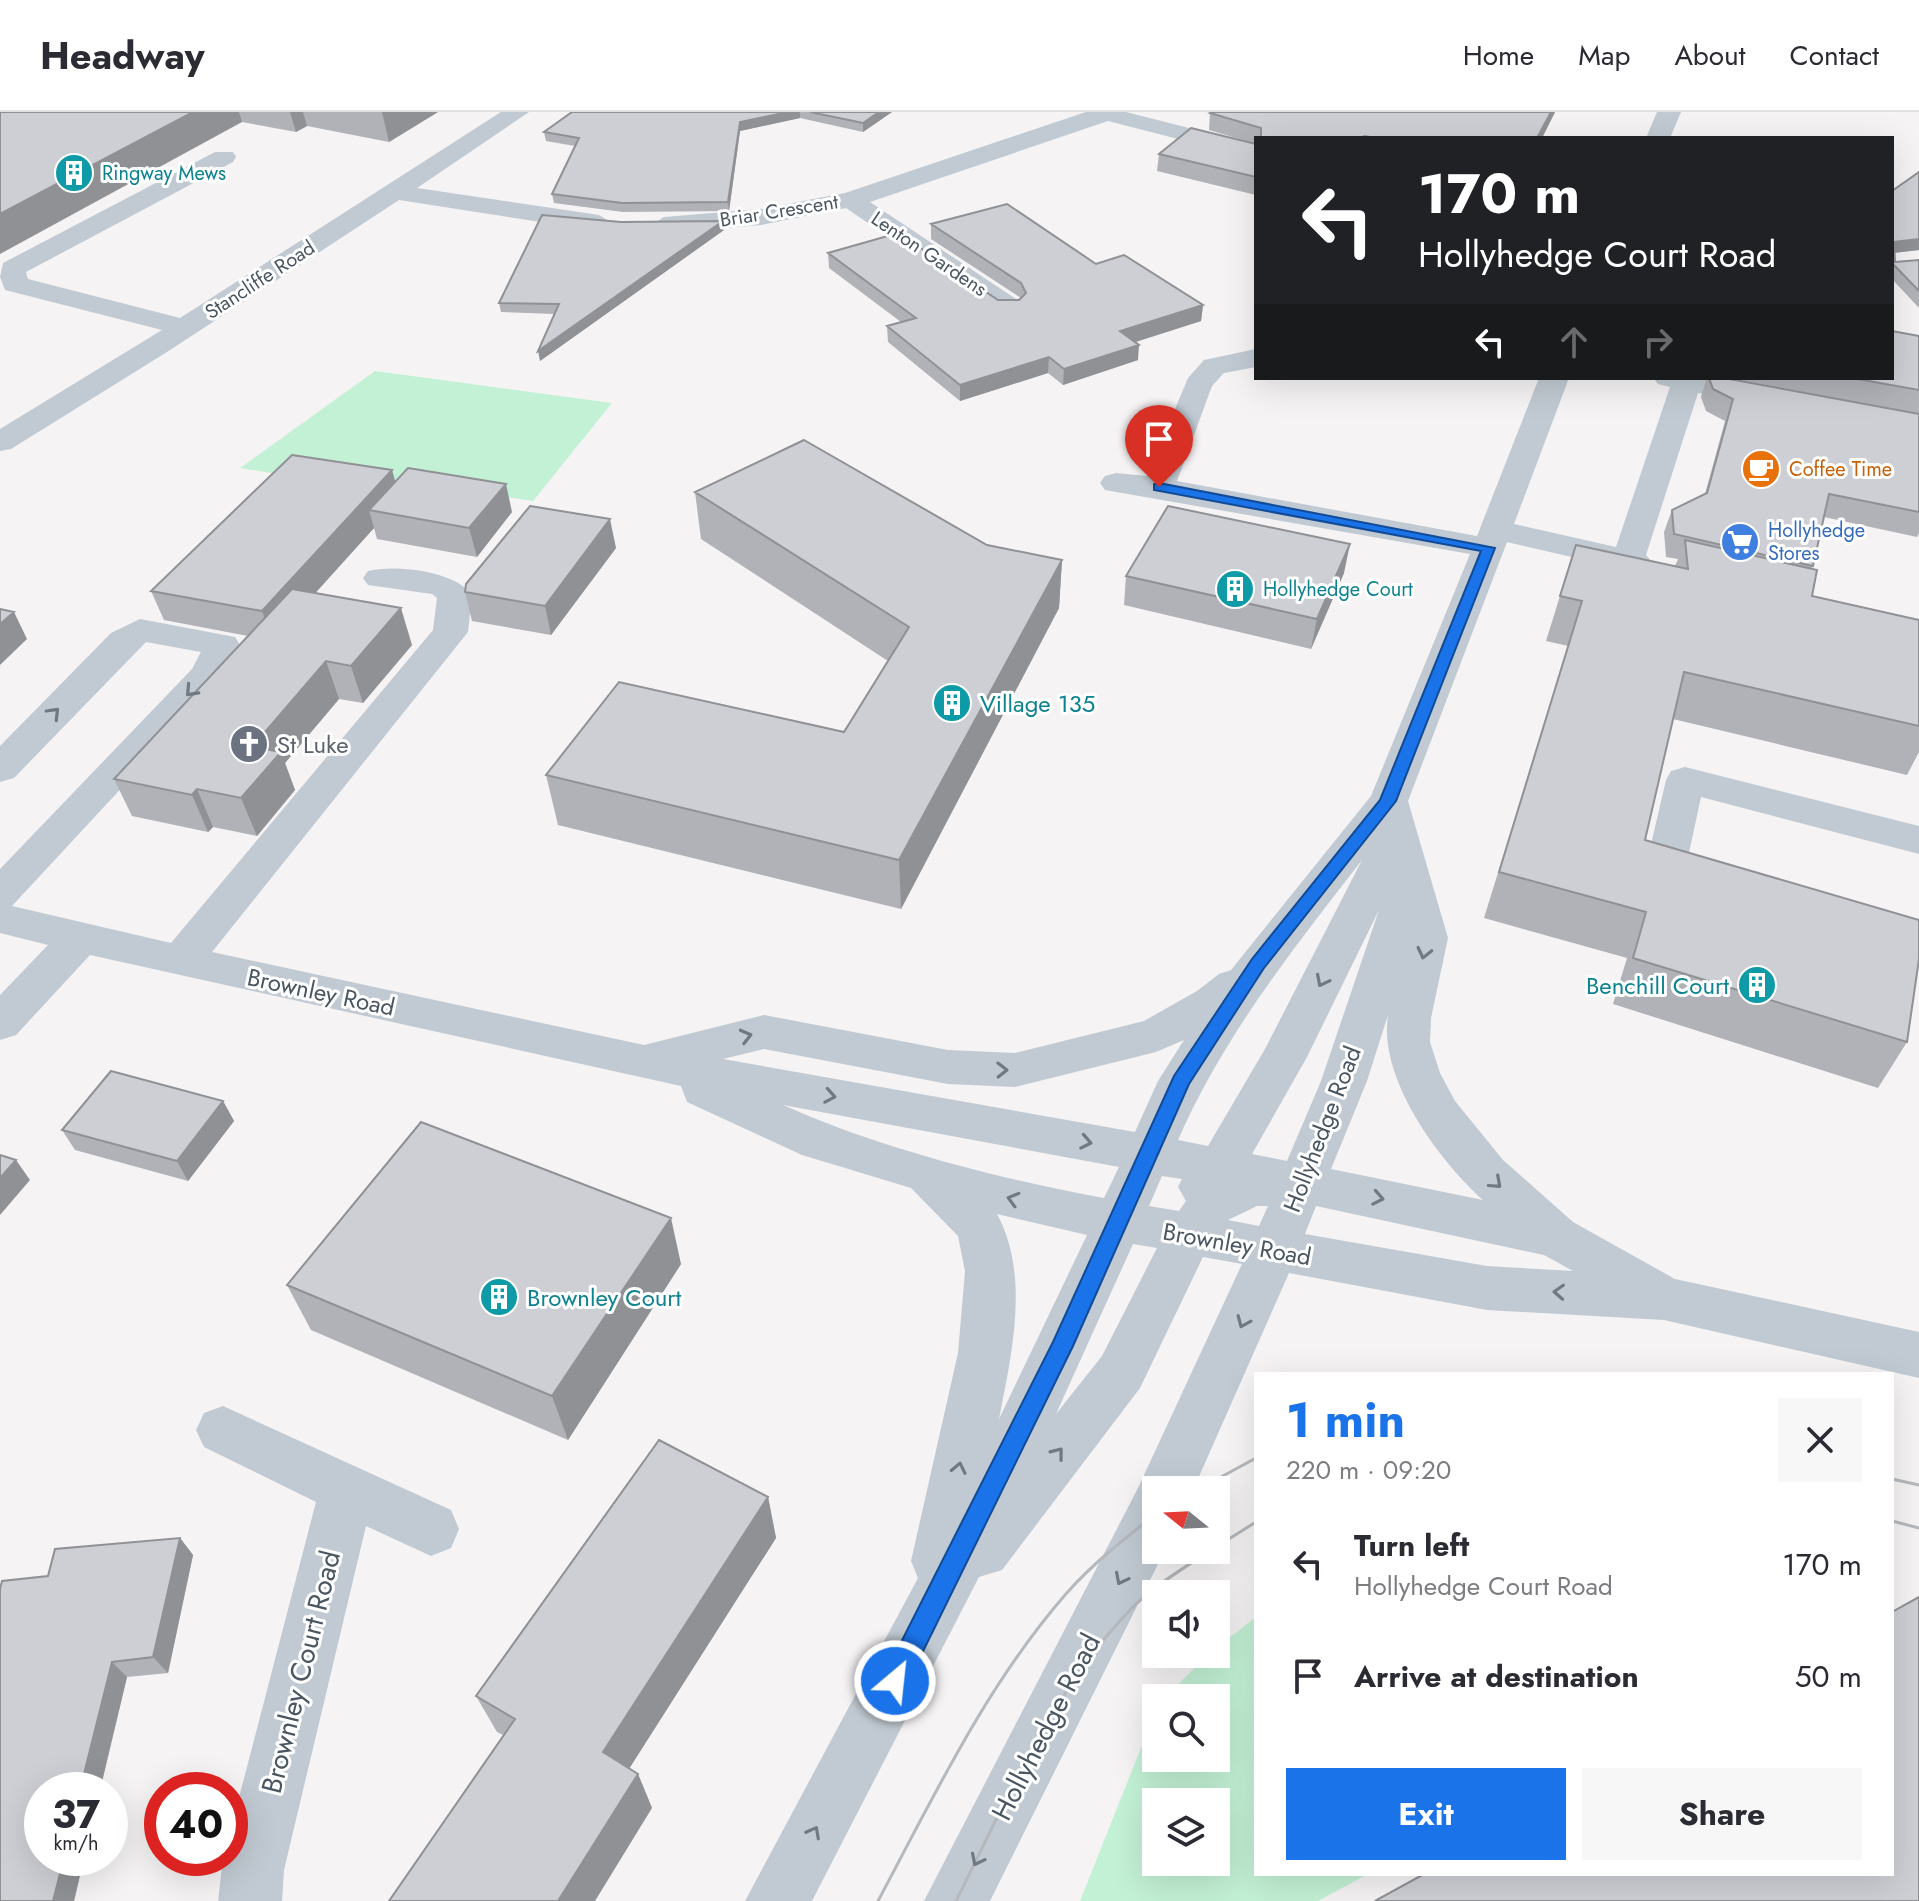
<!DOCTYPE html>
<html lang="en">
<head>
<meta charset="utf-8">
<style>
	body { margin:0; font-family:Jost,sans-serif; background:#f7f7f7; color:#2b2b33; height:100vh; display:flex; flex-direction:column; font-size:30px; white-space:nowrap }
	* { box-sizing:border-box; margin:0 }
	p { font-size:26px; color:#7c7c81 }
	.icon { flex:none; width:44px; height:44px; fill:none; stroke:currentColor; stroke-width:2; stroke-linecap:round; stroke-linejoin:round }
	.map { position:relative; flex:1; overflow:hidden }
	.drawer { position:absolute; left:1254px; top:1260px; width:640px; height:504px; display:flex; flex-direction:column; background:#fff; border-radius:0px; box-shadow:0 8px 32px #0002 }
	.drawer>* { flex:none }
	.guide { position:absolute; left:1254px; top:24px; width:640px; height:244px; border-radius:0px; box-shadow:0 8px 32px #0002; background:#202124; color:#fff; overflow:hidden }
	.needle { width:52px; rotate:288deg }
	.buttons { position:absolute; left:1142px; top:1364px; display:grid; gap:16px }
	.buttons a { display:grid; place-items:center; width:88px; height:88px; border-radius:0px; background:#fff; box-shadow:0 8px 32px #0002; font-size:40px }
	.speed { position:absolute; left:24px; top:1660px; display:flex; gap:16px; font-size:40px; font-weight:700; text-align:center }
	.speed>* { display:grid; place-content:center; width:104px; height:104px; border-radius:50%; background:#fff; box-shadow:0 8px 32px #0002; line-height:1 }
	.speed small { font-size:20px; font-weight:400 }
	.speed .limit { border:12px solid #d22; background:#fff; color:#111 }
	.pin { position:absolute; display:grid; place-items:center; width:68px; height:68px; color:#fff; margin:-82px -34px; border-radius:50% 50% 50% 0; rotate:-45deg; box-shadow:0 0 8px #0007 }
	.pin .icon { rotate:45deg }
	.me { position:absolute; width:88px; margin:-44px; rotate:28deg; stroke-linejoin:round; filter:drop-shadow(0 0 6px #0008) }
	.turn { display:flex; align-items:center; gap:28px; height:168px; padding:0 32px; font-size:36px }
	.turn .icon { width:104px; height:104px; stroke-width:2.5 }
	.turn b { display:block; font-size:56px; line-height:68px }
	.lanes { display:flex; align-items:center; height:76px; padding:0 32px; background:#0003; justify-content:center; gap:40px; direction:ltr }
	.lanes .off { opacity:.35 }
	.round { display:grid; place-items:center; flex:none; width:84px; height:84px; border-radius:0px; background:#f7f7f7 }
	.overview { display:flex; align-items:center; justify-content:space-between; height:136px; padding:0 32px }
	h1 { font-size:48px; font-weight:700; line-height:60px; color:#1a73e8 }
	.action { display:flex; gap:16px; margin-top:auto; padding:16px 32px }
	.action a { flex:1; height:92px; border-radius:0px; background:#1a73e8; color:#fff; font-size:32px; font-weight:700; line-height:92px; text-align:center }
	.action a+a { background:#f7f7f7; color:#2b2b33 }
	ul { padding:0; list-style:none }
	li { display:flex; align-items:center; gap:24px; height:112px; padding:0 32px }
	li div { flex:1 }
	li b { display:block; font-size:30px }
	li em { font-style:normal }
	header { display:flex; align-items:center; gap:48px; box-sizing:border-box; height:112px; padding:0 40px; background:#fff; border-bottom:2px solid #e1e1e2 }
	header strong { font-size:38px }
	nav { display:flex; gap:44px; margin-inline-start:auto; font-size:28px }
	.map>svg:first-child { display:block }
</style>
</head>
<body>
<header>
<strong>Headway</strong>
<nav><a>Home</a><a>Map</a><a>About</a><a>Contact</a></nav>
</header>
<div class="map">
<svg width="1919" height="1789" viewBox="0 0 1919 1789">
	<rect width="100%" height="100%" fill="#f5f3f3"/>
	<path fill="#c3f1d5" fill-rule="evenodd" d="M375,259L612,291L533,389L400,369L388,379L240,356Z
		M1256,1505V1762H1368L1318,1789H1080L1156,1598V1646H1216V1586H1164L1209,1542H1216V1536ZM1156,1690H1216V1750H1156Z"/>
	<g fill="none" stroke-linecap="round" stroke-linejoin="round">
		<path fill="#c1cad2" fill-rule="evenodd" d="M501,0H529L417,76L599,103L612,111L608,116L599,119L399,88L167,240L11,337L0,339V317L162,218L5,178L0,165L3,151L215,40H233L236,45L233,50L26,160L28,167L180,206Z
			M1086,0H1126L1256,33V47L1108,9L870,90L1019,189L1023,195L1019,201H999L846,96L761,113L664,121L651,113L664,105L761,97L845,81Z
			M1657,0H1681L1670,26H1646Z
			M1256,237V255L1224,261L1212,274L1177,369L1477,424L1539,266H1569L1514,412L1616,435L1670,275L1658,272L1653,266H1715L1774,278L1778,284L1774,290L1763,293L1698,281L1646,443L1651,449L1646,456L1628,458L1507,430L1408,689L1448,826L1431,906L1430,930L1440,961L1455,989L1503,1048L1573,1110L1675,1167L1919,1220V1266L1664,1208L1487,1198L1289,1161L1193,1378H1156V1438H1165L990,1789H924L1137,1378L1242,1152L1203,1145L1140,1276L1002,1458L979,1465L812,1789H745L918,1466L911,1449L958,1241L965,1159L958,1124L911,1076L802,1043L687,990L681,974L90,843L16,923L0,928V883L48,833L0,821V757L192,557L201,540L146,530L14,666L0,670V634L111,521L140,507L235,525L240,533L220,570L12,794L171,831L433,518L437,486L432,482L368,473L363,466L368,459C395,452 456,459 472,483L468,520L212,840L644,933L764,903L948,938L1015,941L1144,909L1197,879L1219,862L1231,858L1371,684L1470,442L1105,378L1100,371L1105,364L1116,361L1147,364L1188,266L1204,248ZM1362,748L1265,937L1208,1034L1178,1028C1223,925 1293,837 1362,748ZM1379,798L1321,969L1287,1049L1252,1042L1307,945ZM1388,903C1378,966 1438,1047 1483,1088L1331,1057L1367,969ZM1184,928L1158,969L1135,1020L723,947L764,937L948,972L1015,975L1156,940ZM783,993L1119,1055L1104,1086C1000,1067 879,1036 783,993ZM1162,1064L1182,1067L1178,1075L1186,1089L1179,1099L1149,1094ZM1257,1094H1268L1259,1114L1228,1108ZM1316,1094L1544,1143L1573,1159L1487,1154L1305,1122ZM997,1102L1087,1123L999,1307C1012,1241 1030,1163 997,1102ZM1133,1132L1157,1136L1102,1244L1056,1302Z
			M1685,655L1919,714V742L1701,685L1687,750L1714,757L1720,767L1714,777L1699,781L1651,768L1645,758L1666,668L1671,659Z
			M223,1294L451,1398L459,1417L451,1436L431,1444L366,1414L284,1758L282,1789H218L223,1746H230V1720L316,1390L204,1335L196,1318L204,1301Z"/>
		<path stroke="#b5b8bd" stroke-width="3" d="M1892,1367L1919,1373
			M1197,1378L1256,1346
			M1892,1409L1919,1416
			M1216,1435L1256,1410
			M878,1789C934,1684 986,1574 1065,1483C1092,1452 1124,1427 1156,1402
			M956,1789C1006,1690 1053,1576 1132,1496C1155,1473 1184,1456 1211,1438"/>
	</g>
	<path fill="#b0b2b7" d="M0,0H438L389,30L307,14L296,20L242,10Z
		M572,0H892L863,20L800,6L740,19L729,99L623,100L554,91L552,82L575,34L546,29L544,20Z
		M1212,0H1555L1542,26H1256V32L1209,18L1210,1Z
		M1256,32V83L1157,59L1159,42Z
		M1892,79L1919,138L1894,141L1895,150L1919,148V196L1892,167Z
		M931,112L1096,152L1203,193L1201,209L1136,230L1138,248L1063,273L1048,261L960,289L888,230L887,214L901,210L829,156L828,141L998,188H1019L1021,186L931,127Z
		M724,118L540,249L554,202L501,200L499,191Z
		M1919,224V302L1730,266H1892Z
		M1707,266H1724L1919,302V421L1917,425L1824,405L1812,457V484L1919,508V640L1907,663L1673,607L1645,728L1907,930L1878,976L1613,892L1627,846L1484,806L1568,534L1546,529L1560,484L1675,454L1678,447L1666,445L1664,420L1672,398L1705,382L1725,309L1706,299L1701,285Z
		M392,358L395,369L512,400L477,445L377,427L374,416L315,481L412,533L363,591L339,587L285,651L295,678L257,724L213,715L208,720L132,704L114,667L248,524L164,508L151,479Z
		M695,380L1062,448L1059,496L901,797L558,713L546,663L844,620L888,549L701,427Z
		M616,436L551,523L472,509L465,480Z
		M1344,461L1311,537L1124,493L1126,464Z
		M223,989L234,1009L188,1069L75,1038L62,1018Z
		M681,1152L568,1328L311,1218L287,1173Z
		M768,1385L776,1426L629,1657L638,1662L652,1696L497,1620L476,1584Z
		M180,1426L193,1443L168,1561L127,1565L100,1678H42V1746H84L74,1789H0V1477L2,1469L48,1464L55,1437Z"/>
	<path fill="#909195" d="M193,0H239L242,10L0,142V102Z
		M290,0H303L307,14L296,20Z
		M382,0H438L389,30Z
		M788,0H800V6L740,19L729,99L728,90L740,10Z
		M879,0H892L863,20V11Z
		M1551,0H1555L1542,26H1537Z
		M723,109L724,118L540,249L538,239Z
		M1919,127V138L1892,141L1894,130Z
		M1203,193L1201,209L1119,235L1120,219Z
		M1139,233L1138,248L1063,273L1064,257Z
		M1049,245L1048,261L960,289V273Z
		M392,358L400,387L369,398L374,416L273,528L262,499Z
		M506,372L512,400L477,445L469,416Z
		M610,407L616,436L551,523L545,494Z
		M1350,432L1344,461L1311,537L1317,507Z
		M1062,448L1059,496L901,797L899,748Z
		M401,496L412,533L363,591L351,554Z
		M14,500L27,527L0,553V512Z
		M326,549L339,587L285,651L295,678L257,724L241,686L252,635Z
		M197,677L213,715L208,720L192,683Z
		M223,989L234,1009L188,1069L177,1049Z
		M16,1048L30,1068L0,1103V1066Z
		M671,1106L681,1152L568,1328L552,1284Z
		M768,1385L776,1426L618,1674L603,1640Z
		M180,1426L193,1443L168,1561L153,1545Z
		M112,1550L127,1565L100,1678H80Z
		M638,1662L652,1696L595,1789H558Z
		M64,1746H84L74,1789H53Z"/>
	<path fill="#cdcfd5" stroke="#909195" stroke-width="2" d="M0,0H193L0,102Z
		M572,0H788L740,10L728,90L622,91L552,82L579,26L544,20Z
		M810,0H879L863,11Z
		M1212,0H1551L1537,26H1378L1364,24L1362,26H1261V16L1210,1Z
		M1191,16L1256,32V65L1159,42Z
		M1919,60V127L1894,130L1895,150L1919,148V179L1892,151V79Z
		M1007,92L1096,152L1124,143L1203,193L1120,219L1139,233L1064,257L1049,245L960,273L887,214L916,206L828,141L898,121L998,188H1019L1026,181L1021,171L931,112Z
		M542,103L621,110L723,109L538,239L559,192L499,191Z
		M1892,219L1919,224V278L1852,266H1892Z
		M1709,266H1724L1919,302V400L1829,382L1813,454L1674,422L1672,398L1707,381L1733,287L1713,277Z
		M804,328L987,433L1062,448L899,748L546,663L619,570L844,620L909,515L695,380Z
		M292,343L392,358L262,499L151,479Z
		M408,356L506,372L469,416L369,398Z
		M530,394L610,407L545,494L465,480L466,472Z
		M1168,394L1350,432L1317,507L1126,464Z
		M1685,428L1817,458L1812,484L1919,508V614L1684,560L1645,728L1919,808V847L1907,930L1633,846L1646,800L1499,760L1582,489L1560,484L1576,433L1688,457Z
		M292,477L401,496L351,554L326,549L252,635L281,640L241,686L197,677L192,683L114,667Z
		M0,497L14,500L0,512Z
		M111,959L223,989L177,1049L62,1018Z
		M421,1010L671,1106L552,1284L287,1173Z
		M0,1043L16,1048L0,1066Z
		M659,1328L768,1385L603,1640L638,1662L558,1789H389L515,1607L476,1584Z
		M180,1426L153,1545L112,1550L80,1678H42V1746H64L53,1789H0V1477L2,1469L48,1464L55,1437Z
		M1919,1485V1789H1375L1424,1762H1892V1500Z"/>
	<defs><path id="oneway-chevron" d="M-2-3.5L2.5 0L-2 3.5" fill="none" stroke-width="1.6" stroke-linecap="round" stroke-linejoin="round" transform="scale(2)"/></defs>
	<g stroke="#6e7983">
		<use href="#oneway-chevron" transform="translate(191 579) rotate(133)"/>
		<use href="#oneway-chevron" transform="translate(54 601) rotate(-46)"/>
		<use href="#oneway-chevron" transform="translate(1424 841) rotate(103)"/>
		<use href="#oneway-chevron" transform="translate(1322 869) rotate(117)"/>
		<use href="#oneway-chevron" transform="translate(746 924) rotate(-14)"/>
		<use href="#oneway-chevron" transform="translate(1002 958) rotate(-1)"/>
		<use href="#oneway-chevron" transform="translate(830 984) rotate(10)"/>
		<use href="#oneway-chevron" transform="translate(1086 1030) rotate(11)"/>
		<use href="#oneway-chevron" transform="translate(1496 1071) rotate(42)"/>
		<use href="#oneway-chevron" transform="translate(1378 1086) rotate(11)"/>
		<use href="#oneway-chevron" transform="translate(1013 1087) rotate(-164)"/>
		<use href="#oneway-chevron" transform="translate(1559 1180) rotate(-177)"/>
		<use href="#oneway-chevron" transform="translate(1243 1210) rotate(113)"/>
		<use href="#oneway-chevron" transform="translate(1058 1341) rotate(-52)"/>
		<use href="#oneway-chevron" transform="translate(959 1356) rotate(-78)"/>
		<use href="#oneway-chevron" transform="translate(1121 1467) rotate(117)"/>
		<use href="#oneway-chevron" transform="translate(814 1720) rotate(-62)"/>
		<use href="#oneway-chevron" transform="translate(977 1748) rotate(117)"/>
	</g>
	<path fill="#1a73e8" stroke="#114b97" stroke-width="2" d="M1159,371L1495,436L1396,689L1264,856L1189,972L1073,1234L904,1578L895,1581L886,1578L883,1569L886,1560L1053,1230L1174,964L1252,847L1380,688L1481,439L1154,378V372Z"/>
	<defs>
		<g id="building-disc" transform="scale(2)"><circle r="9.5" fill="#0f9aa8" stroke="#fff"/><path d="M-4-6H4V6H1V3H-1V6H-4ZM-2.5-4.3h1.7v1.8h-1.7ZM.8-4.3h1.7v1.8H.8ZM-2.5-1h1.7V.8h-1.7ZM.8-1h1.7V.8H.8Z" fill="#fff"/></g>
		<g id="cafe-disc" transform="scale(2)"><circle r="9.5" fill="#e8710a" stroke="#fff"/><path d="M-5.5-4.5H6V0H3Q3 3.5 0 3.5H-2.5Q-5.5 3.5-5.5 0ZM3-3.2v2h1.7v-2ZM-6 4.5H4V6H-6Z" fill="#fff"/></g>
		<g id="supermarket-disc" transform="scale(2)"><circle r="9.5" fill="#3f7fe0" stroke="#fff"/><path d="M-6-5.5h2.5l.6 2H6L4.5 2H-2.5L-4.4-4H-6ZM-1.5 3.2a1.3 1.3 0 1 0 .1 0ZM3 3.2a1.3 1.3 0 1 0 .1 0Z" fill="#fff"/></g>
		<g id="church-disc" transform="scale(2)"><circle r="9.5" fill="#6b7280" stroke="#fff"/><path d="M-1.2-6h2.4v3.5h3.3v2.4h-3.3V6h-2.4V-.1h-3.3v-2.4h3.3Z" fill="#fff"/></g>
	</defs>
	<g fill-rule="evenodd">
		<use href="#building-disc" x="74" y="61"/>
		<use href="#cafe-disc" x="1761" y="357"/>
		<use href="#supermarket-disc" x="1740" y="430"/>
		<use href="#building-disc" x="1235" y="477"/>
		<use href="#building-disc" x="952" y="591"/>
		<use href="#church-disc" x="249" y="632"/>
		<use href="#building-disc" x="1757" y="873"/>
		<use href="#building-disc" x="499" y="1185"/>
	</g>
	<g text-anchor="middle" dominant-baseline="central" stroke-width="6" stroke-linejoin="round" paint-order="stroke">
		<g font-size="20" fill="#0d838f" stroke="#fff" text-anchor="start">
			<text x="102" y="61">Ringway Mews</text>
			<text x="1263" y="477">Hollyhedge Court</text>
		</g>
		<g font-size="20" fill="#4a5661" stroke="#fff">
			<text transform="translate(779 99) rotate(-9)">Briar Crescent</text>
			<text transform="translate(929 142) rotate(34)">Lenton Gardens</text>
			<text transform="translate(260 168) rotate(-33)">Stancliffe Road</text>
		</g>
		<g font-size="20" fill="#c56008" stroke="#fff" text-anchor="start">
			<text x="1789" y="357">Coffee Time</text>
		</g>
		<g font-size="20" fill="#366cbe" stroke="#fff" text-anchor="start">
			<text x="1768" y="418">Hollyhedge<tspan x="1768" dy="23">Stores</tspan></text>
		</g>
		<g font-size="24" fill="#0d838f" stroke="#fff" text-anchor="start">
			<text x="980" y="591">Village 135</text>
			<text x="1729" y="873" text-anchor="end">Benchill Court</text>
			<text x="527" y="1185">Brownley Court</text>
		</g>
		<g font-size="24" fill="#5b616d" stroke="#fff" text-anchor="start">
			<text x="277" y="632">St Luke</text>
		</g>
		<g font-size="24" fill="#4a5661" stroke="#fff">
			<text transform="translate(321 880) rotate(12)">Brownley Road</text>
			<text transform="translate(1322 1017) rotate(-69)">Hollyhedge Road</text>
			<text transform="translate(1237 1132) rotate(10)">Brownley Road</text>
		</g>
		<g font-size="28" fill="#4a5661" stroke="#fff">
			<text transform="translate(301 1560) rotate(-76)">Brownley Court Road</text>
			<text transform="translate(1046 1615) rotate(-63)">Hollyhedge Road</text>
		</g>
	</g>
</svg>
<div class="buttons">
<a><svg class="needle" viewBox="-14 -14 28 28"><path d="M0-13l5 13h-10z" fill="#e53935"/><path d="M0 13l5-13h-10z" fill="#7c7c81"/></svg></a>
<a><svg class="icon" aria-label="sound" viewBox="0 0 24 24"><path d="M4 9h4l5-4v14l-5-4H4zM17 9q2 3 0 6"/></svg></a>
<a><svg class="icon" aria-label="search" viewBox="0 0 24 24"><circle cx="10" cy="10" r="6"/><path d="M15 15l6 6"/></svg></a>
<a><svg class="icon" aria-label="layers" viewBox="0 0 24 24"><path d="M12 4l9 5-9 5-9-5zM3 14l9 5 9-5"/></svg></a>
</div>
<div class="speed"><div>37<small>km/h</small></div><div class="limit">40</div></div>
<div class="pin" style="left:1159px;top:375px;background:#d93025"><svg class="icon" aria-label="arrive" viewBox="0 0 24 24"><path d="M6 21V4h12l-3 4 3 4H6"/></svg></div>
<svg class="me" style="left:895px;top:1569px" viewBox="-20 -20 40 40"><circle r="17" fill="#1a73e8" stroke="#fff" stroke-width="3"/><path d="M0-11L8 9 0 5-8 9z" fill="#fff"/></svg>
<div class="guide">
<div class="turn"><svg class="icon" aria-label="left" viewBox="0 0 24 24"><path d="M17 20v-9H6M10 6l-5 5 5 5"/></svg><div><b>170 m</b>Hollyhedge Court Road</div></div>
<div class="lanes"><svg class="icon" aria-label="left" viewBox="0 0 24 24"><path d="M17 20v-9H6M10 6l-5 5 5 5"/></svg><svg class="icon off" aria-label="ahead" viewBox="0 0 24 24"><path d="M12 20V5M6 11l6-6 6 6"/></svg><svg class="icon off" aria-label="right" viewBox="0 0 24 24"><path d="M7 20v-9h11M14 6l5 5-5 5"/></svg></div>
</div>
<section class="drawer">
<div class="overview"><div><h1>1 min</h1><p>220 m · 09:20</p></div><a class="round"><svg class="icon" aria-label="close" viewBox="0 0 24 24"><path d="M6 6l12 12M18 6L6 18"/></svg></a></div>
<ul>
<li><svg class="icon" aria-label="left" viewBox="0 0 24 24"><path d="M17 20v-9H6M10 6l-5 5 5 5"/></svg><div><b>Turn left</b><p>Hollyhedge Court Road</p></div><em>170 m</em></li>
<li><svg class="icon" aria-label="arrive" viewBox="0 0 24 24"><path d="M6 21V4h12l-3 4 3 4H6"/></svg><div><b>Arrive at destination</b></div><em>50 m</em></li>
</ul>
<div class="action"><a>Exit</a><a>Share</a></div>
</section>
</div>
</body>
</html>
